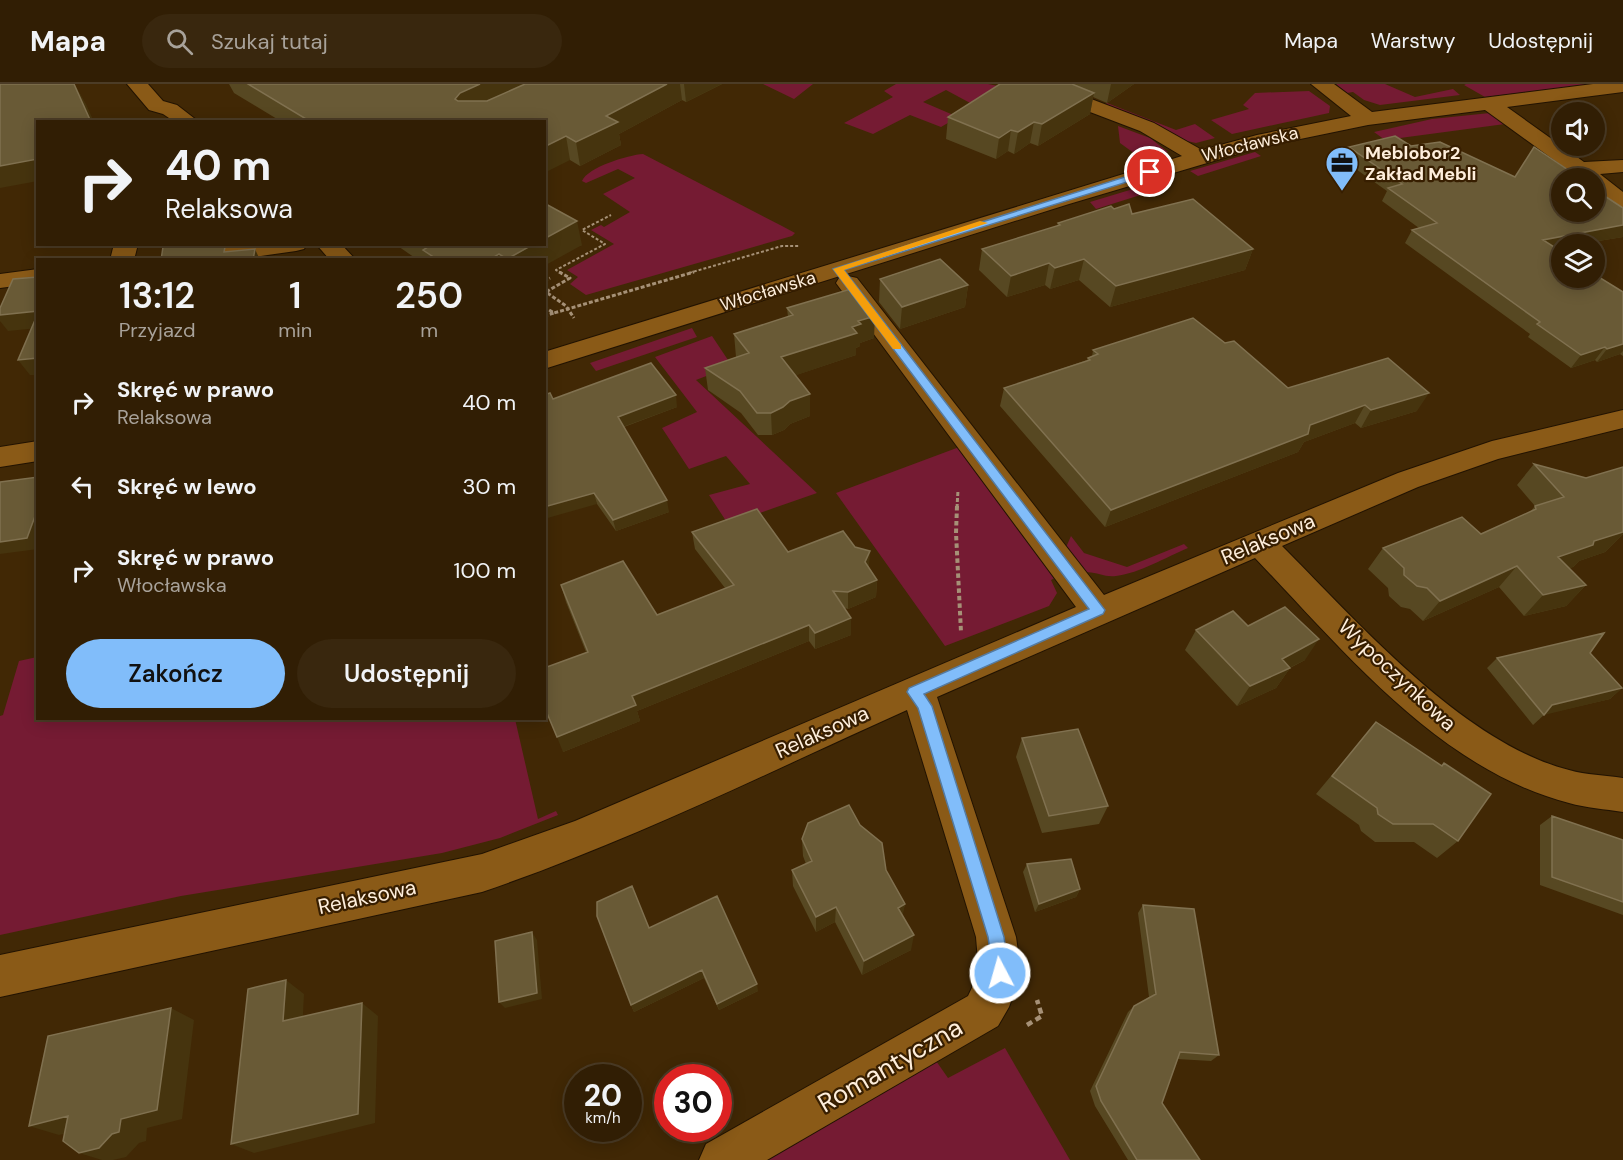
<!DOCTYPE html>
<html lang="pl">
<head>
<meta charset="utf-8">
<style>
	body { margin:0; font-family:"DM Sans",sans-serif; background:#39270e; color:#f1f3f6; height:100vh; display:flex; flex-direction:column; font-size:22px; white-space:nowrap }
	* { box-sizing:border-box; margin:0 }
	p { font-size:20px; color:#a8a29a }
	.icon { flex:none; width:33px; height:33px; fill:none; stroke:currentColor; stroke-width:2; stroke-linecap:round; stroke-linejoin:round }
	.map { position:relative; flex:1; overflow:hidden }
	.details { position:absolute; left:36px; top:174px; width:510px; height:462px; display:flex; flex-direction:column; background:#311e04; border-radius:0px; box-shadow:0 3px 15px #0003,0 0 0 2px #4c3c26 }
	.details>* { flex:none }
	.guide { position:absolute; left:36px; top:36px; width:510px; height:126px; border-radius:0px; box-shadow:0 3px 15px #0003,0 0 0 2px #4c3c26; background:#311e04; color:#f1f3f6; overflow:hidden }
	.controls { position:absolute; left:1551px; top:18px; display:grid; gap:12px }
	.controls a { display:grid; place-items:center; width:54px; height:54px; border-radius:50%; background:#311e04; box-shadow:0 3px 15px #0003,0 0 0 2px #4c3c26; font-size:30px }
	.speed { position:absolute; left:564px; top:980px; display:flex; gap:12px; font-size:30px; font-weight:700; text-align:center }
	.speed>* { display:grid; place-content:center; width:78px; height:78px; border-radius:50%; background:#311e04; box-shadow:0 3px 15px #0003,0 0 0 2px #4c3c26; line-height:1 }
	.speed small { font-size:15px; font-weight:400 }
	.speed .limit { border:9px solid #d22; background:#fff; color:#111 }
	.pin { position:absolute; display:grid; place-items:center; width:51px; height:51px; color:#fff; margin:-26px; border:3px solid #fff; border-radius:50%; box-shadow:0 2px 6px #0007 }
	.me { position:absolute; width:66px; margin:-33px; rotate:354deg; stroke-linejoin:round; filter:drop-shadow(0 0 4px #0008) }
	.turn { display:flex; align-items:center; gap:21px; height:126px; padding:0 30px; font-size:27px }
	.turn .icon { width:78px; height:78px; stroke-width:2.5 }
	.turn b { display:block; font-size:42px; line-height:51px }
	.eta { display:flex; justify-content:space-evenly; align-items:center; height:102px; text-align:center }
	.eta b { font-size:36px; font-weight:600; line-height:42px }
	.action { display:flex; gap:12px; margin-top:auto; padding:12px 30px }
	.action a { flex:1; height:69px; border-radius:36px; background:#81bdfa; color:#111; font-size:24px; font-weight:600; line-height:69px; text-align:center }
	.action a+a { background:#39270e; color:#f1f3f6 }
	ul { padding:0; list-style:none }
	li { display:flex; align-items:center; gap:18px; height:84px; padding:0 30px }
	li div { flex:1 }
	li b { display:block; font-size:22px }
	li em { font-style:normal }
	header { display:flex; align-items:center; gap:36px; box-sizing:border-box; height:84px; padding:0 30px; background:#311e04; border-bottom:2px solid #4c3c26 }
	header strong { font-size:28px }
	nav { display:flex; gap:33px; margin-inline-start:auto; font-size:21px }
	.search { width:420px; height:54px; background:#39270e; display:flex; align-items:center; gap:15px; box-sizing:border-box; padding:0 21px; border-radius:33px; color:#a8a29a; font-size:22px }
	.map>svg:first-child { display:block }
</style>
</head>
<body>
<header>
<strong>Mapa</strong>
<div class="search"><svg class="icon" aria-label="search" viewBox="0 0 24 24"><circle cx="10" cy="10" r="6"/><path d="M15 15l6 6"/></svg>Szukaj tutaj</div>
<nav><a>Mapa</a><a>Warstwy</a><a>Udostępnij</a></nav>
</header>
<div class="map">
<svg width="1623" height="1076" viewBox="0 0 1623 1076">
	<rect width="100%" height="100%" fill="#412805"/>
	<path fill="#751b33" d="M763,0H813L794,15Z
		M896,0H988L1003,3L972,20L946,6L923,18L958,33L941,43L910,31L873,50L844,39L893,13L884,7Z
		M1336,0H1385L1415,13L1453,5L1460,11L1380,21L1364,16L1353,8L1347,9Z
		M1592,0L1485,13L1464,1L1466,0Z
		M1309,7L1330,22L1329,29L1232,50L1211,36L1249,25L1243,21L1255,9Z
		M1107,19L1176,46L1195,40L1215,54L1196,59L1187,57L1157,40L1105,21Z
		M1490,29L1505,40L1385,56L1374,48L1432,35Z
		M1118,42L1150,54L1168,68L1142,75L1120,59Z
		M1255,68L1261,72L1198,92L1190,87Z
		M643,70L782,142L795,149L792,152L586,211L570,200L578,193L567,186L614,160L591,146L601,141L604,143L630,128L603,110L635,94L618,85L586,99L582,97C588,83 628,71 643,70Z
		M1143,102L1150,108L1096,125L1090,118Z
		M692,244L697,253L596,287L590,279Z
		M712,252L732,282L696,296L817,409L728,440L709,411L750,400L726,372L689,385L662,344L697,328L655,273Z
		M962,362L1060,491L1051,496L1057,509L1049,522L945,562L836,409Z
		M1071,452L1084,469L1127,483L1184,460L1188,464C1166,473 1140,489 1116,492C1104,494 1094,486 1083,489L1064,468Z
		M37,573L38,634L515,635L538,735L556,727L558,731L500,754L442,769L181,812L0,851V632L3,631L19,577Z
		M1005,964L1070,1076H761L934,974L948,994Z"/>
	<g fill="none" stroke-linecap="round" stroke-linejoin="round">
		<g stroke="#221302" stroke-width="2">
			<path id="minor" d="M127,0H148L163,17L177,21L199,38H175L163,30L149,26Z
				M1024,0H1052L1154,39L1202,66L1257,51L1351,32L1311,0H1334L1372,28L1593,0H1623V8L1507,23L1584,78L1623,76V88L1600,90L1623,108V125L1615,123L1594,108V94H1579L1485,26L1368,41L1261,63L1069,120L544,285V268L1182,72L1140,47L1027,4Z
				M114,160H138L134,176H110Z
				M238,160H307L304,165L296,167L232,176H161L165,171L173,169Z
				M316,160H341L356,176H330Z
				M38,185V199L0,204V190Z
				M848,192L857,194L1104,511L1398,389L1492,357L1623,326V344L1498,375L1418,403L1282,462C1358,538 1463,659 1569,686C1586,691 1605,691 1623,694V728C1605,725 1586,724 1569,719C1440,686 1343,566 1255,474L937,613L1016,853L1021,889L1009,923L998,942L767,1076H699L706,1060L968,912L979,889L976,853L907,626C767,689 628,758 482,808L0,913V871L482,770L575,737L1076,523L836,199L839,194Z
				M38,357V377L0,383V363Z"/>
		</g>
		<path stroke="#a69177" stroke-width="2" stroke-dasharray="3 2" stroke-linecap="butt" d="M562,189L556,186L605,160L582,146L611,131
			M689,189L782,162H799"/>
		<path stroke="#a69177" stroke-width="3" stroke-dasharray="4 2" stroke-linecap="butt" d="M559,188L570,194L546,208L566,222L574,234
			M544,197L550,194
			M544,223L554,229L694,188
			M544,232L554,229
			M957,424L958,406"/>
		<path stroke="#a69177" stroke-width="4" stroke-dasharray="4.5 3" stroke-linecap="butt" d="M957,422L956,449L961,548"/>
		<path stroke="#a69177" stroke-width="4.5" stroke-dasharray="6 4" stroke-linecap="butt" d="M1027,941L1042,932L1037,916"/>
		<use href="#minor" fill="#8a5a17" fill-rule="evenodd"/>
	</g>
	<path fill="#574822" d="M229,0H722L686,18L682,16L619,50L621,61L580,82L570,76L544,38H282L234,9Z
		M1000,0H1134L1107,19L1093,13L1090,30L1038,62L1030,59L1014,70L1008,67L996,75L946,55L948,33Z
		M1411,62L1623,124V153L1580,160H1562V164L1556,165L1623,208V272L1620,270L1597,278L1595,276L1571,284L1528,253L1530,250L1405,159L1412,146L1419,144L1382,117L1387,107L1343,76L1349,63Z
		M1114,125L1253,165L1245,186L1110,223L1079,196L1050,205L1045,201L1007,213L979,186L982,165L1057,142L1058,139Z
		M395,160H544L582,161L544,176H418Z
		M880,195L968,201L965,223L900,245L879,218Z
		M787,224L874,254L860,259V262L856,264V271L796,291L810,332L790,340L784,346L772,351H758L741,329L708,306L705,284L736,273L734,250L788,233Z
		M1225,259L1288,304L1417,327L1361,344L1355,339L1304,358L1298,368L1105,443L1000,322L1004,304L1087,276L1088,274L1092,273L1093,266Z
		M553,315L677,323L624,343L669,428L616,447L597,420Z
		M1534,380L1586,394L1623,383V450L1605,468L1579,477L1573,483L1569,484L1586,501L1566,522L1524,532L1499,503L1423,537L1410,525L1401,523L1389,512L1388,504L1368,485L1383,464L1481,450L1530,428L1535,422L1517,401Z
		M692,448L869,484L877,496L876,513L848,525L845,524L851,551L815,565L809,557L637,627L640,637L563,668L586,568L566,518L561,501L657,531L725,504L695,465Z
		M1196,546L1305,576L1290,584L1276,604L1237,622L1185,566Z
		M1590,569L1622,604L1610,615L1545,630L1533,641L1487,584L1497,574Z
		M1376,638L1441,681L1444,679L1458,757L1437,774L1414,758H1375L1361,747L1359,741L1316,710Z
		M1022,654L1108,722L1099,740L1042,749L1016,673Z
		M1552,732L1623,756V831L1540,801V741Z
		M860,741L905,820L902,831L911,866L862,891L835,838L816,848L793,802L792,786L806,780L803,772L802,755Z
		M1027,780L1080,805L1076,813L1035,828L1023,788Z
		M1143,821L1219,971L1211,977L1177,975L1162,1019L1200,1076H1128L1095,1022L1090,1007L1128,928L1134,922L1149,913L1138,829Z
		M649,844L758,907L719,926L704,894L634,928L631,921Z"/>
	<path fill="#46340e" d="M480,0H537L466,32L455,15L460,9Z
		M667,0H680L682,16L619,50L621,61L580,82L576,58L606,32Z
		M684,0H722L686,18Z
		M1111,0H1134L1107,19Z
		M75,1L86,20L94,38H91Z
		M1094,9L1090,30L1038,62L1042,40Z
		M1034,38L1030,59L1014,70L1018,48Z
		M1011,46L1008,67L996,75L999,54Z
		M566,52L570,76L544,89V63Z
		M38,75V97L0,104V82Z
		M577,137L582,161L544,182V176H508L534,160H544V155Z
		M1623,141V153L1580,160H1562V164L1534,169L1543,156Z
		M170,160H218L174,167Z
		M255,165L260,176H253Z
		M1253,165L1245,186L1110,223L1116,202Z
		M499,170L501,176H489Z
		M1084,175L1079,196L1050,205L1055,184Z
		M1049,179L1045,201L1007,213L1011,192Z
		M968,201L965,223L900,245L902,223Z
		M38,227V244L8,247L0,237V231Z
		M875,232L874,254L860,259V262L856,264V271L782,296L781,273L852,243L858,237Z
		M1623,260V267L1620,270L1597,278L1607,265Z
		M1605,263L1595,276L1571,284L1581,271Z
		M38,274V291H30L18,276Z
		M1429,309L1417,327L1361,344L1371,326Z
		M810,310V332L790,340L784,346L772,351L771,329L790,317Z
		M676,311L677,323L620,344L618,333Z
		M1365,321L1355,339L1304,358L1298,368L1105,443L1111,426L1310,341Z
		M594,409L597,420L544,435V423Z
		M667,416L669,428L616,447L613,436Z
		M38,424V465L0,470V458Z
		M1623,448V450L1605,468L1579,477L1573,483L1539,494L1558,473L1594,457Z
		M870,467L869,484L865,478Z
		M1517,482L1499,503L1423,537L1440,517Z
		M877,496L876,513L848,525V508Z
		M1586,501L1566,522L1524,532L1543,511Z
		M851,534V551L815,565V549Z
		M809,541V557L637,627L640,637L563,668L557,653L632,612Z
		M1319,555L1305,576L1287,585L1290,584L1276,604L1237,622L1250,602L1282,575Z
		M1622,604L1610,615L1544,631L1552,621Z
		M1080,805L1076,813L1035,828L1039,820Z
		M905,820L902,835L898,824Z
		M836,823L835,838L816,848V833Z
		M532,848L537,856L542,915L505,924L499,918Z
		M914,851L911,866L862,891L864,877Z
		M702,886L704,894L634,928L631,921Z
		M286,896L304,910L302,949L283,937Z
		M757,900L758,907L719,926L717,920Z
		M362,919L378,932L375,1039L254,1069L231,1060Z
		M171,924L194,936L182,1035L147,1044L146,1057L139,1059L126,1073L113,1076H102L79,1069L121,1035Z
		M68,1032L96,1042L59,1051L29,1042Z"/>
	<path fill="#695a36" stroke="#807150" stroke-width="1.5" d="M0,0H74L91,38H38V75L0,82Z
		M248,0H480L460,9L455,15L458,17H487L525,0H667L606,32L618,38L576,58L566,52L544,63V38H311Z
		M1000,0H1072L1094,9L1042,40L1034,38L1018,48L1011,46L999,54L948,33Z
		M1395,52L1411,62L1440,58L1515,93L1534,63L1580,94H1562V128H1594V105L1623,124V141L1543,156L1562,168V194H1594V190L1623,208V260L1607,265L1605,263L1581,271L1537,240L1540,238L1412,146L1437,139L1388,104L1402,100L1349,63Z
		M1193,115L1253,165L1116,202L1084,175L1055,184L1049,179L1011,192L982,165L1060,141L1058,139L1111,122L1114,125L1129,120L1132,130Z
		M544,119L577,137L544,155Z
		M424,160H534L507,175L499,170L489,176H438L423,166L428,163Z
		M163,163H225L224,168L255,165L253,176H161Z
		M940,175L968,201L902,223L880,195Z
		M38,193V227L0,231V224L13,195Z
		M854,204L875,232L858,237L861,240L852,243L857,249L781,273L810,310L790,317L783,323L771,329H757L740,307L705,284L749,269L734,250L793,231L787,224Z
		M38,229V274L18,276Z
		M1193,234L1225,259L1234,257L1288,304L1388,274L1429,309L1371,326L1365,321L1310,341L1308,350L1111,426L1004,304L1090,276L1088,274L1098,270L1093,266Z
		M651,279L676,311L618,333L667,416L613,436L594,409L544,423V311L550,309L553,315Z
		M1534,380L1586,394L1623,383V448L1594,457L1593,461L1558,473L1586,501L1543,511L1517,482L1440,517L1427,504L1417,502L1404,491V484L1383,464L1462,433L1481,450L1536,425L1535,422L1564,413Z
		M38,393V424L27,454L0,458V398Z
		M757,425L788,468L843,447L855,463L870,467L865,478L877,496L848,508L833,507L851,534L815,549L809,541L632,612L636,621L557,653L544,622V584L588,568L561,501L623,477L657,531L734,501L692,448Z
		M1285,523L1319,555L1282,575L1290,584L1250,602L1196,546L1233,527L1248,542Z
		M1604,549L1590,569L1622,604L1552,621L1544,631L1497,574Z
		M1376,638L1442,682L1444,679L1491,710L1458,757L1433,740H1393L1378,730L1377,724L1332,692Z
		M1078,645L1108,722L1049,732L1022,654Z
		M849,721L860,741L882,759L886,786L905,820L898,824L914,851L864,877L836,823L816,833L792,786L812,777L802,755L808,739Z
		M1552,732L1623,756V818L1552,793Z
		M1071,775L1080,805L1039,820L1027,780Z
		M632,802L649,844L717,812L757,900L717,920L702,886L631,921L597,832V818Z
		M1143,821L1194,825L1219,971L1180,968L1162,1019L1200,1076H1137L1101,1017L1096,1002L1134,922L1156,910Z
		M532,848L537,909L499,918L495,857Z
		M286,896L283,937L362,919L358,1030L231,1060L248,905Z
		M171,924L157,1026L121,1035L119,1048L112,1050L99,1064L79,1069L63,1057L68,1032L29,1042L48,952Z"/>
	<path fill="#81bdfa" stroke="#547ba2" stroke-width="1.5" d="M1150,85L1154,88L1153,90L844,186L1105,526L1103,530L924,610L932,622L1004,853L1009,889L1006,895L1000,898L994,895L988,853L918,624L907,608L909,604L1089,525L833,185Z"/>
	<path fill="#f59e0b" d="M980,137L988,139L844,186L901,261V265H893L833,185Z"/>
	<defs>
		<g id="office-pin" transform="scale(1.725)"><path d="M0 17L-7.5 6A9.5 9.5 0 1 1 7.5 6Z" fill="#81bdfa" stroke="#371e00"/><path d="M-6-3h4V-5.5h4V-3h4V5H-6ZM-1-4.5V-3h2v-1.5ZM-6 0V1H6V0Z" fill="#111"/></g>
	</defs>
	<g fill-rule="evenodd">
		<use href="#office-pin" x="1342" y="79"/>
	</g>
	<g text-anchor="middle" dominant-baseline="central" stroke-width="4.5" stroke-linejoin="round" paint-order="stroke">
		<g font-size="18" fill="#feeedb" stroke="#371e00">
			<text transform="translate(1250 60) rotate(-14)">Włocławska</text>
			<text transform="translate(768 207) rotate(-17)">Włocławska</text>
		</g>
		<g font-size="18" font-weight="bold" fill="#feeedb" stroke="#371e00" text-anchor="start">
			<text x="1365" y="69">Meblobor2<tspan x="1365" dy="21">Zakład Mebli</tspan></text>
		</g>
		<g font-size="21" fill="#feeedb" stroke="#371e00">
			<text transform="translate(1268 455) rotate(-23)">Relaksowa</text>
			<text transform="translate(1397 591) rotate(43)">Wypoczynkowa</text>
			<text transform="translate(822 648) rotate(-24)">Relaksowa</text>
			<text transform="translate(367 813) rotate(-12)">Relaksowa</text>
		</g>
		<g font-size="26" fill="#feeedb" stroke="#371e00">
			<text transform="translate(890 981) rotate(-30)">Romantyczna</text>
		</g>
	</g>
</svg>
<div class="controls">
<a><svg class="icon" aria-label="sound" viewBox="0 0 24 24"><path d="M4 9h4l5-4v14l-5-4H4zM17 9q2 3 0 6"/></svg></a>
<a><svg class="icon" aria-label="search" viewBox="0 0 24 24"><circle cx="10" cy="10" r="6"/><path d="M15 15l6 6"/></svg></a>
<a><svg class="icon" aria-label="layers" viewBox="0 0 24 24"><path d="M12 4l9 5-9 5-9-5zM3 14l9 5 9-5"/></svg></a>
</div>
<div class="speed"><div>20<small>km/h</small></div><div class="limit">30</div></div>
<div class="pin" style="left:1150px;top:88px;background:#d93025"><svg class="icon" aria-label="arrive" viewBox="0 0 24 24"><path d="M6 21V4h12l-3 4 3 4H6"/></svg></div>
<svg class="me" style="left:1000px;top:889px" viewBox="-20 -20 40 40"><circle r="17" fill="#81bdfa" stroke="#fff" stroke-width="3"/><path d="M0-11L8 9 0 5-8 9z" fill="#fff"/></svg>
<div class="guide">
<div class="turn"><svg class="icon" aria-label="right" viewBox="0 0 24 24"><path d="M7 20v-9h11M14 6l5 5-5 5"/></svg><div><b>40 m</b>Relaksowa</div></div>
</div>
<section class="details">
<div class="eta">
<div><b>13:12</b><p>Przyjazd</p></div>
<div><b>1</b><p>min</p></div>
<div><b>250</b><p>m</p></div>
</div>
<ul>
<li><svg class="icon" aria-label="right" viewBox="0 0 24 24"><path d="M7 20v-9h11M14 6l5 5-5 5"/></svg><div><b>Skręć w prawo</b><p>Relaksowa</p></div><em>40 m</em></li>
<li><svg class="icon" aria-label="left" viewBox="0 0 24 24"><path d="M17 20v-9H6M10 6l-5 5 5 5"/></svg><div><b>Skręć w lewo</b></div><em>30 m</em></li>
<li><svg class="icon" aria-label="right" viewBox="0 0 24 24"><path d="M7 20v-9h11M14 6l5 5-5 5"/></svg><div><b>Skręć w prawo</b><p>Włocławska</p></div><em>100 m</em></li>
</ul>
<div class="action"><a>Zakończ</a><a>Udostępnij</a></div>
</section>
</div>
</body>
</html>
